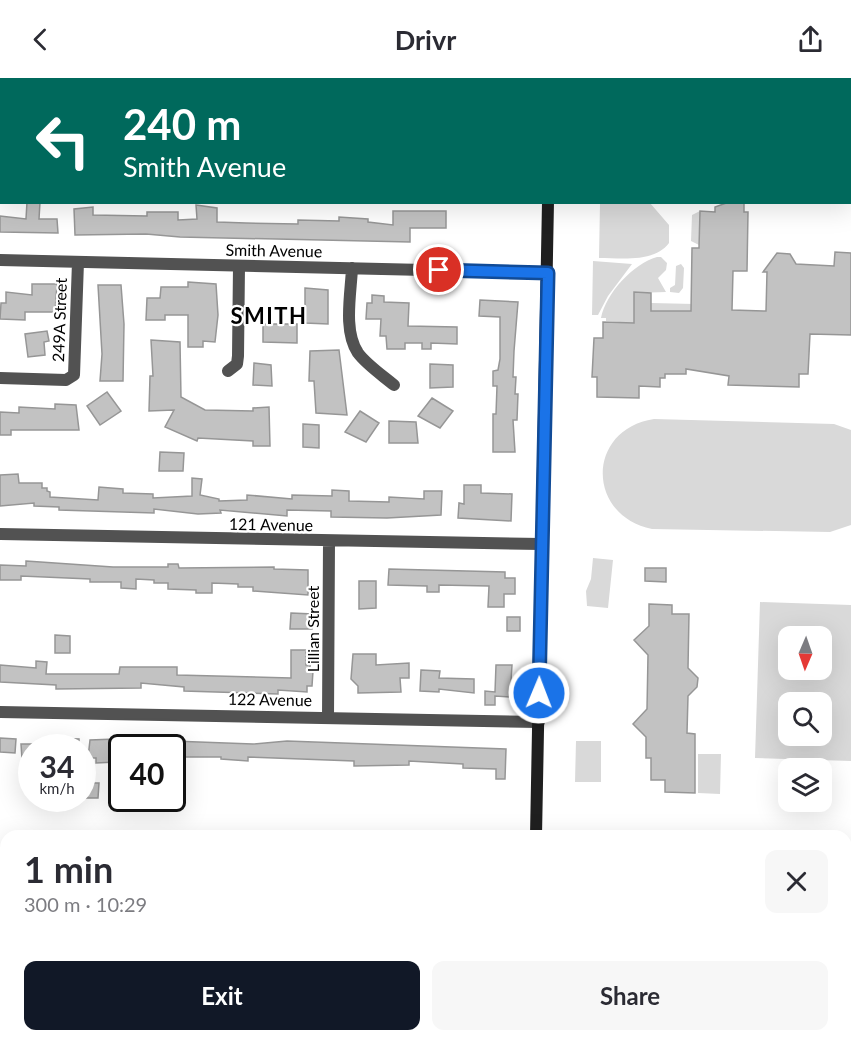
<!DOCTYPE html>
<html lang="en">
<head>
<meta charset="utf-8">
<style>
	body { margin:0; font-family:Lato,sans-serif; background:#f7f7f7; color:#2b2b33; height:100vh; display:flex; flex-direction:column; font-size:22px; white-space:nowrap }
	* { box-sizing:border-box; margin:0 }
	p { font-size:20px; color:#7c7c81 }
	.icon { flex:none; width:33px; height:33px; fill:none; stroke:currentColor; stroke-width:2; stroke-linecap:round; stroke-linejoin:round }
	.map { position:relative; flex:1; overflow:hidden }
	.drawer { position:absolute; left:0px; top:752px; width:852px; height:212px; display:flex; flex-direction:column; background:#fff; border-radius:18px 18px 0 0; box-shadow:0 6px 24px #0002 }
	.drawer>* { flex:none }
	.top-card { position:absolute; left:0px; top:0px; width:852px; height:126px; box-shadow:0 6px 24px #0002; background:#00695c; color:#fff; overflow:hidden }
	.needle { width:39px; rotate:182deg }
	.buttons { position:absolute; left:778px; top:548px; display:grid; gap:12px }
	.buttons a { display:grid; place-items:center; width:54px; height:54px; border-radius:12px; background:#fff; box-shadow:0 6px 24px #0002; font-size:30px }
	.speed { position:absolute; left:18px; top:656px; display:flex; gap:12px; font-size:30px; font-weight:700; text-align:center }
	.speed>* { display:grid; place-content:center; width:78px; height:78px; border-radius:50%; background:#fff; box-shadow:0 6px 24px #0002; line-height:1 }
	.speed small { font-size:15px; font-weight:400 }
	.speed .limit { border:3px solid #111; border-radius:9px; background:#fff; color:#111 }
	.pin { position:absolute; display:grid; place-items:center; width:51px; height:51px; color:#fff; margin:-26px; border:3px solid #fff; border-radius:50%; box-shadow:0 2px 6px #0007 }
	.me { position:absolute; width:66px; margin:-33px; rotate:1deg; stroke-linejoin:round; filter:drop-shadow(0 0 4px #0008) }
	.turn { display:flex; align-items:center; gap:21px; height:126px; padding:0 24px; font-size:27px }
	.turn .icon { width:78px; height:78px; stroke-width:2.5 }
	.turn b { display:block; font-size:42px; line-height:51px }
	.round { display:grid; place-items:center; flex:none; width:63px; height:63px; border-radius:12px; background:#f7f7f7 }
	.head { display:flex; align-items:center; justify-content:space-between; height:102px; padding:0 24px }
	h1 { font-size:36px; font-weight:700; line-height:45px }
	.cta { display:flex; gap:12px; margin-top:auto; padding:12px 24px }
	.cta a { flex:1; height:69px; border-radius:12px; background:#111827; color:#fff; font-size:24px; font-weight:700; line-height:69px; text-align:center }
	.cta a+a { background:#f7f7f7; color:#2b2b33 }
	header { display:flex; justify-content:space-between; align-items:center; height:78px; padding:0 24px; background:#fff; font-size:27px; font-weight:700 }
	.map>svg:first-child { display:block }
</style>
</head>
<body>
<header><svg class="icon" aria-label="back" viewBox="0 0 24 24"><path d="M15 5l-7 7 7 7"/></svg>Drivr<svg class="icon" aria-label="share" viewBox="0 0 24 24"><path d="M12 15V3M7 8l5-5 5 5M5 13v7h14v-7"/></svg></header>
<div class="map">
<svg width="851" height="962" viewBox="0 0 851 962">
	<rect width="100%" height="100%" fill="#fff"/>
	<path fill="#d9d9d9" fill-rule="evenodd" d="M600,125H650L669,147V165C654,185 621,180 599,180Z
		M700,133L699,167L691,163L692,137Z
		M657,179H661L667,185L666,192L658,200L666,214L635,215L634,245L606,243V240H601C606,215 633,186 657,179Z
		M593,183L632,186L608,218L598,237H592Z
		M681,186L684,190L683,210L679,215L670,214V210L675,207L676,188Z
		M651,225L694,226V233H651Z
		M654,341L834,346L851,352V447L830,454L652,451C585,437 587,351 654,341Z
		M593,480L613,482L608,530L587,528L586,513L591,501Z
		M760,524L851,527V683L755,680ZM789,558H822V591H789ZM789,624H822V657H789Z
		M576,663H601V704H575Z
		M698,676H721L720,716L698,715Z"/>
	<path fill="#c2c2c2" stroke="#969696" stroke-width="1.5" d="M27,124H40L39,141H57L58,155L0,154V138L26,141Z
		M729,124H744V134H748L747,193H733L732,232L766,233L767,194H763L777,175L790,176L796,186L834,188L835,174L851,175V257L810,256L808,296H799V309L728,307L729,298L686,291V296H665V300H660V309L639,308V320L597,319V299H592L594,260H603V244L634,245V214L651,215V233H691L692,170H699L700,133L715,134V129Z
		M196,127L217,130V144L246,145L298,146V142L339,143V139L368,141V144L393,147V133H446V150H410V164L180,159L146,156L75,157L74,131L93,129V137L147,138V134H178V142L197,141Z
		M188,204L216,206L218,237L215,264L203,263V269H188V237H165V242H146L147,220H160L161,209H188Z
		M32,206H57L55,234H25V242L0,241L1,225H6V214L32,217Z
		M98,207H121L124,246L123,303H100L102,276Z
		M305,210L328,212V246L305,245Z
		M372,217L384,218V224L409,225L408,248L457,249V266L431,265V271H422V265H405V271H387L386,258H380L381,241H366L367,225H372Z
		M480,222L518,224L514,273L513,299H516L515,316H518L517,342H513L515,374H493V336H496L497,308H493V293L498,292L500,281V239L479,238Z
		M263,246H297V265L263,264Z
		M47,253L49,263L44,264L45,277L28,279L25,256Z
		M151,262L180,264L181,319L205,332L253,333V330L269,329L270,368H253V363L198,360L197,363L165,349L174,332L149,333L150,298H153Z
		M339,272L347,337L316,335L314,303H309L310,273Z
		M254,285L271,287L272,308L253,307Z
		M430,286L453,287V309L430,310Z
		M107,314L121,333L100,347L87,328Z
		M432,320L453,333L440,350L418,338Z
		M55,326L76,327L79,352H11V357H0V334L19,335V329L55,331Z
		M360,333L379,345L366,364L345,354Z
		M389,343L416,344L418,365H389Z
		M303,346L319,347V370L303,369Z
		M160,374L184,375L183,393H159Z
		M18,396L19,405H42V410H47V413L50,414V419L98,422L99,409L123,411V415L153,416V420L192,418V400L202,401L200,417L219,421V423L247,422V417L292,421V417L332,418V412L349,413V423L389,424V419L424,421V413H442L441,437L387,440L331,439V433L287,432V438L220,432L221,435L198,436L154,431V435L59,432V429L34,428V425L0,428V397Z
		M464,407H481V415L512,416L511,443L458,440L459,425L464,426Z
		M26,483L113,489H168V486H178L179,490L274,489V491L308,492V517L253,513V509H238V506L212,505V515H196V512L168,511V505H154V502L136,501V511L121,510V504H90V501L21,498V502H0V487L26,488Z
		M645,490H666V504L645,503Z
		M389,491L505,494V500H515V516H504V529H488L489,508L439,507V514H427V508L388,507Z
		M359,503H376V530L359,531Z
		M649,526L672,527V536H689L688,590L698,600L697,609L688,618L687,655L695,656V715L665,714V702H651V680H646V659L633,646L647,631L648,577L634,562L649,548Z
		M291,535L313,536L312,551H290Z
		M507,539H520V553H507Z
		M55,557L70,558V575H55Z
		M291,572H306V587H310V592L313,593L312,608H307V614L278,612V616L184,613V609L141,605V610L56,611V607L0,604V587L36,590V583L47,584L46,596H119L120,589H177V597L291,600Z
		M353,576H376V587L409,585V600H400L401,614L358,615V608L351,601Z
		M496,587H512L510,619L495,618V627H485V613L495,614Z
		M421,592L440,593L439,600L474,601V615L439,611V614L420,613Z
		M0,660L16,661L15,675L0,674Z
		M54,660L79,661V669H54Z
		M115,661L116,684L96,685V680H88L90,662Z
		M172,663L253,666L287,663L506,671L505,701H496V691L463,690V686L409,683V687L354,688V683L248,679V683L221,681V679H172Z
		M21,666H32V681H22Z
		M86,705H99L98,720H85Z"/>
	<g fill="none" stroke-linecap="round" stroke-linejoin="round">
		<path stroke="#525252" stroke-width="12" d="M548,2V0
			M0,182L548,195
			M352,190C351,215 343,253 358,275C367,287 382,297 394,307
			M228,293L237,286L238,278L239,188
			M0,300L66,302L74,297L78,184
			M0,456L541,466
			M0,634L539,644
			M328,639L329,464
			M846,818L851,819"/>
		<path stroke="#1f1f1f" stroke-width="12" d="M91,0L155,2
			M850,19H851
			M536,758L548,124
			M533,962L534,957"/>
	</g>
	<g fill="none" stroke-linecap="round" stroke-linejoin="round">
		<g stroke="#114b97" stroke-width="15">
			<path id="route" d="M439,192L548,195L539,615"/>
		</g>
		<use href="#route" stroke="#1a73e8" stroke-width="10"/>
	</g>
	<g text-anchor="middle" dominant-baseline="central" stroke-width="4.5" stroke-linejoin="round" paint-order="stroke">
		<g font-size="16" fill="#000" stroke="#fff">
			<text transform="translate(274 172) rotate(1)">Smith Avenue</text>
			<text transform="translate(59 242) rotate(-88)">249A Street</text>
			<text transform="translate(271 446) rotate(1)">121 Avenue</text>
			<text transform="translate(312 551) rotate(-90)">Lillian Street</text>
			<text transform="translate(270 621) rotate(1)">122 Avenue</text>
		</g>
		<g font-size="22" font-weight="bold" letter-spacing="1.5" fill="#000" stroke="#fff">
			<text x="269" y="237">SMITH</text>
		</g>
	</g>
</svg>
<div class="buttons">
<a><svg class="needle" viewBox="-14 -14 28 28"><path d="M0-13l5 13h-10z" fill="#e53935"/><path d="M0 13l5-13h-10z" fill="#7c7c81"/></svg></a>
<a><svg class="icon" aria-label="search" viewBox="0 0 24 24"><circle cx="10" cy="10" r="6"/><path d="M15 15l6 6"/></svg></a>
<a><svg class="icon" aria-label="layers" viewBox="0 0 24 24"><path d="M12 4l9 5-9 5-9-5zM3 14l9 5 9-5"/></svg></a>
</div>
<div class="speed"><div>34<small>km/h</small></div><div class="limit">40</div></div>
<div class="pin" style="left:439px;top:192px;background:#d93025"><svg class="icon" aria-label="arrive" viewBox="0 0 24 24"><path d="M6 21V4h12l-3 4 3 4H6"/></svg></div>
<svg class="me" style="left:539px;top:615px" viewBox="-20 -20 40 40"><circle r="17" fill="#1a73e8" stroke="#fff" stroke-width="3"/><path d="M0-11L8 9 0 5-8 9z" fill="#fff"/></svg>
<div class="top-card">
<div class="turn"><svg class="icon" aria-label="left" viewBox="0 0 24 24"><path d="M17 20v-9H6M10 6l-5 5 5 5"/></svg><div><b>240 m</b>Smith Avenue</div></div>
</div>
<section class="drawer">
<div class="head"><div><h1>1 min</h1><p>300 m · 10:29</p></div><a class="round"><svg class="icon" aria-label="close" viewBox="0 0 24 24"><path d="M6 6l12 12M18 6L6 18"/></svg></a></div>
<div class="cta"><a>Exit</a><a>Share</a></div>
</section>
</div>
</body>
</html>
